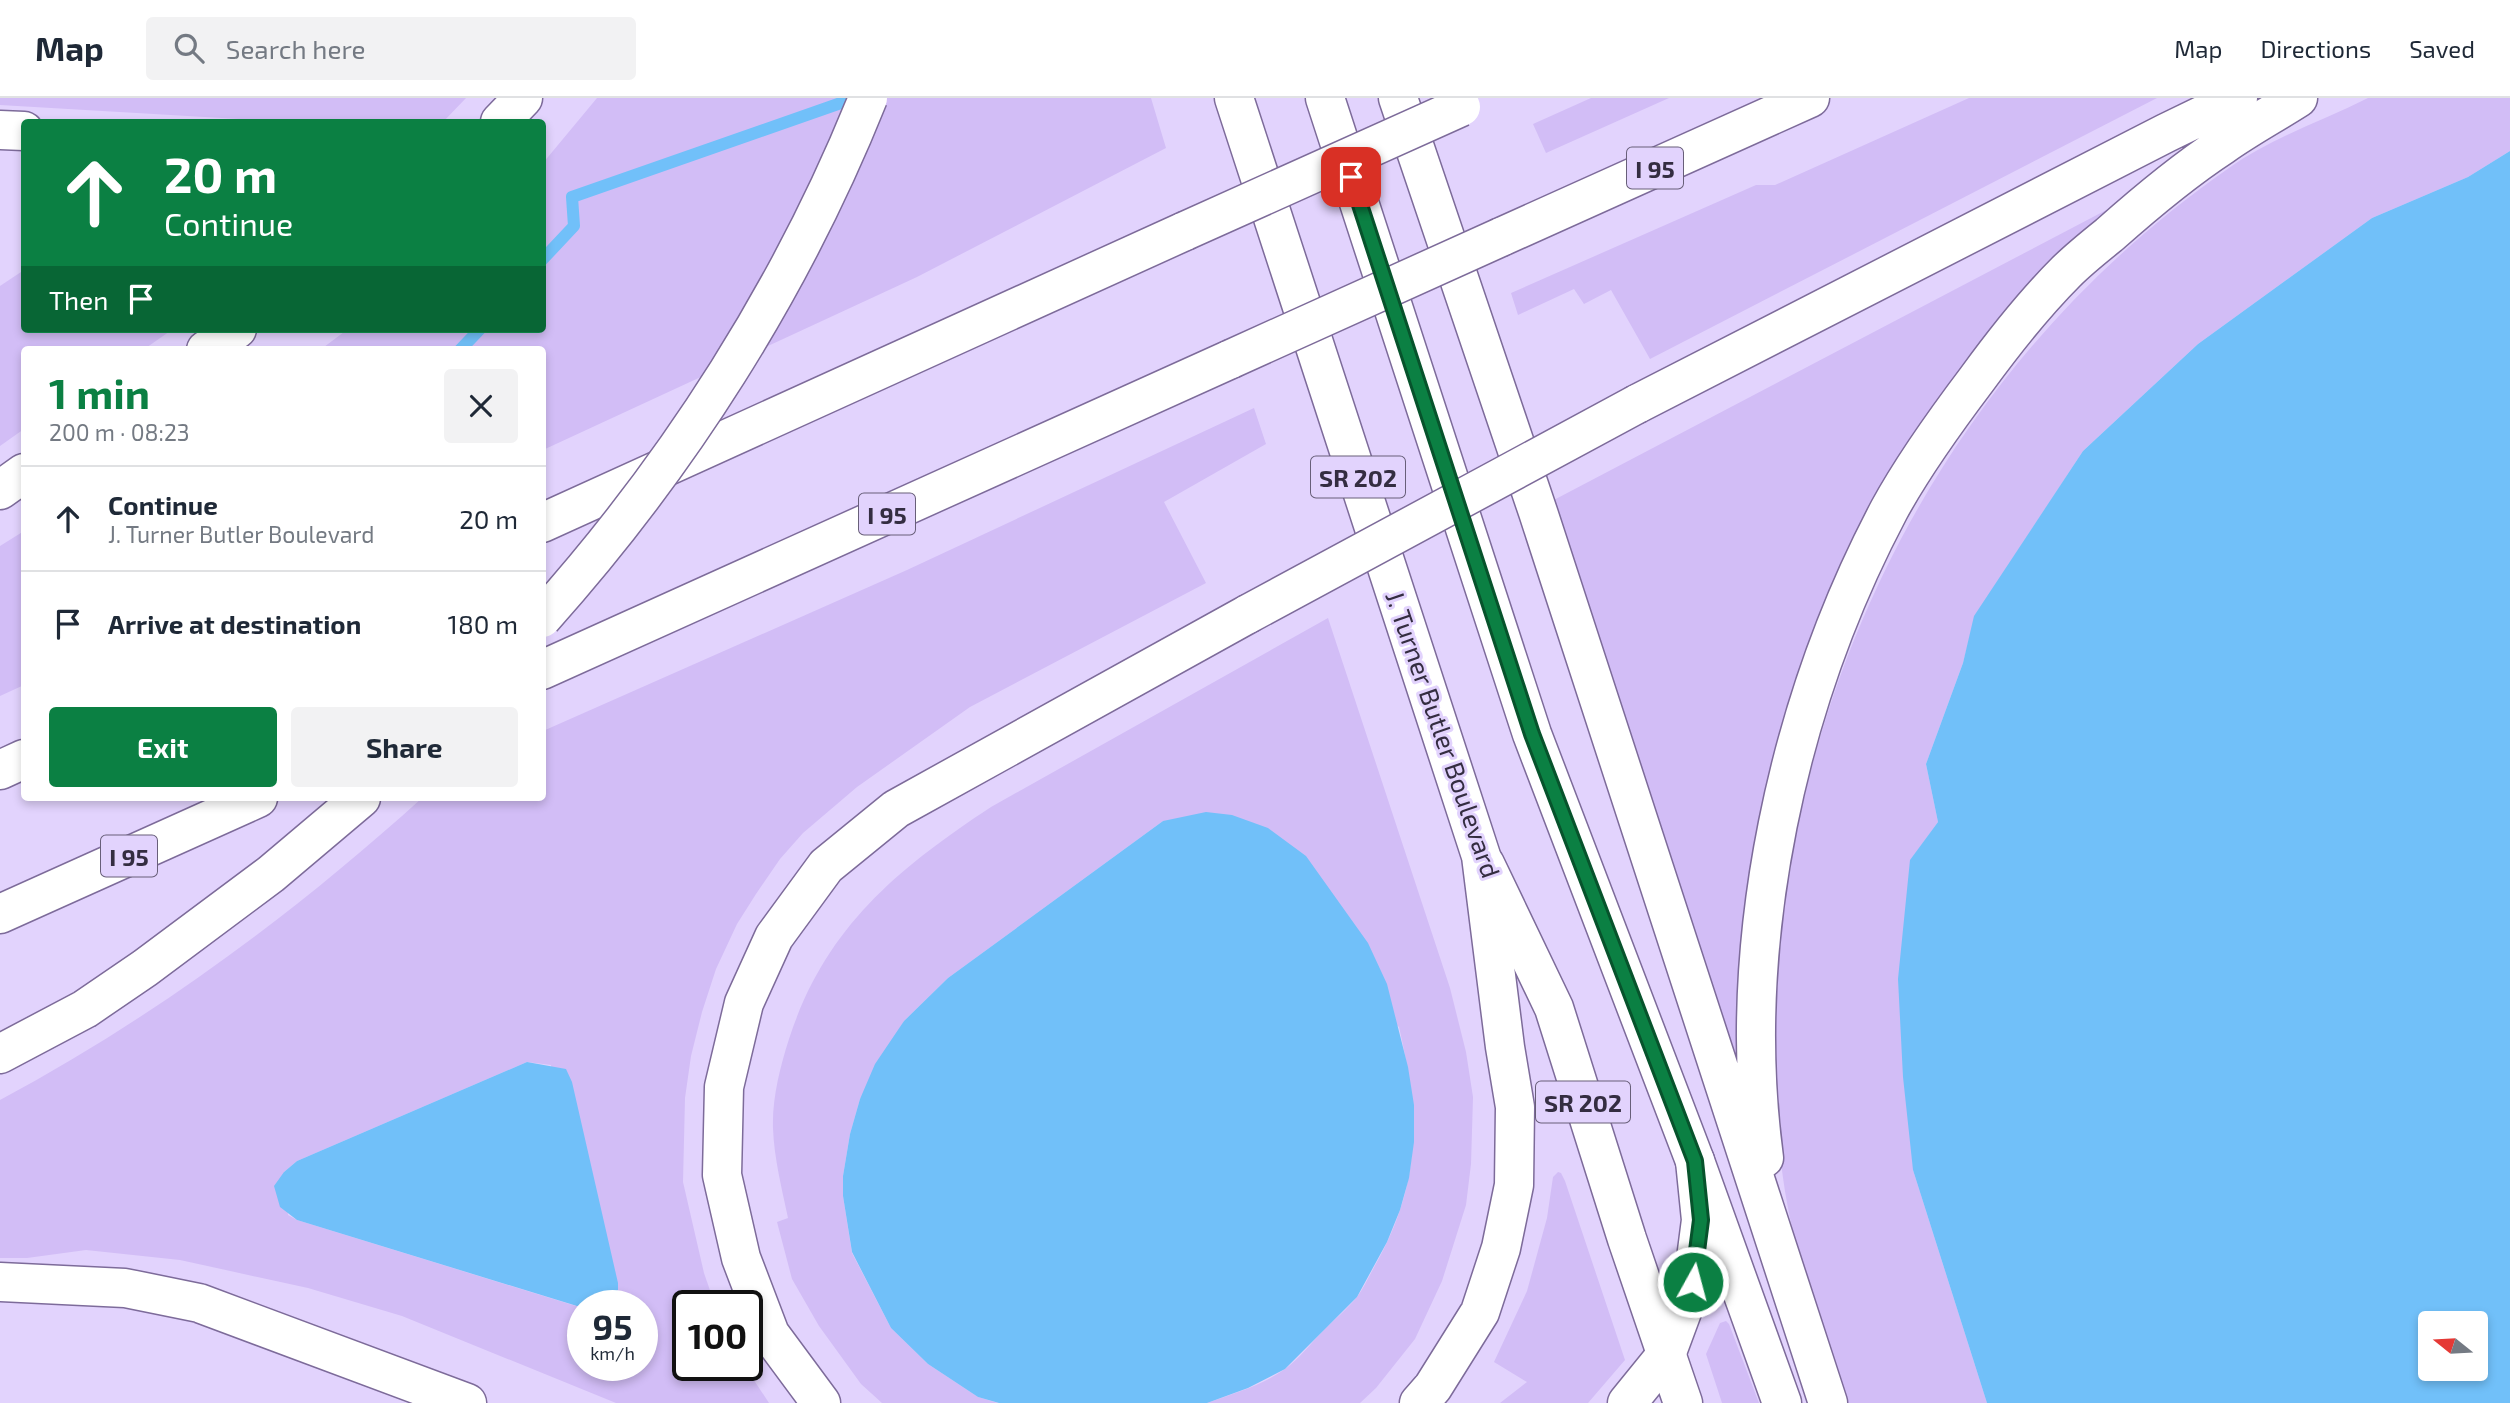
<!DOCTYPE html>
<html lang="en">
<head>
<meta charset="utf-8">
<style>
	body { margin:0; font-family:"Exo 2",sans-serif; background:#f2f2f3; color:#1f2937; height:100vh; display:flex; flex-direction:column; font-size:26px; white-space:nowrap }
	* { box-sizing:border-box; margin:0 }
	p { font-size:23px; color:#747a83 }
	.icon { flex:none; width:38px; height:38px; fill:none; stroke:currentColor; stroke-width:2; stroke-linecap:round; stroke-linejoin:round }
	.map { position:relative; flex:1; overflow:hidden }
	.drawer { position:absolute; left:21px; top:248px; width:525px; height:455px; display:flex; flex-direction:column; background:#fff; border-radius:7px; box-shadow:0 4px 10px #0003 }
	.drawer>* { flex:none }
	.hud { position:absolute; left:21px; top:21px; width:525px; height:214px; border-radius:7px; box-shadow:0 4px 10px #0003; background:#0b8043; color:#fff; overflow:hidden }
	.needle { width:46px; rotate:288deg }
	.controls { position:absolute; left:2418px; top:1213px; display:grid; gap:14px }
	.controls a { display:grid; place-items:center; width:70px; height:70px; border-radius:7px; background:#fff; box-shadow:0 4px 10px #0003; font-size:35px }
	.speed { position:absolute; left:567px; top:1192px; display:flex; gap:14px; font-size:35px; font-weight:700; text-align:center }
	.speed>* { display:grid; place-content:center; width:91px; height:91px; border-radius:50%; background:#fff; box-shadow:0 4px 10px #0003; line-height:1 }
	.speed small { font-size:18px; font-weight:400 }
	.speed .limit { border:4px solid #111; border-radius:10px; background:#fff; color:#111 }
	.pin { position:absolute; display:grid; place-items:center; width:60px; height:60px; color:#fff; margin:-30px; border-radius:14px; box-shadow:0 4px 10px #0006 }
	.me { position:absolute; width:77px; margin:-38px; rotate:7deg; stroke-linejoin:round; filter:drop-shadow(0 0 5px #0008) }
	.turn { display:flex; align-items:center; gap:24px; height:147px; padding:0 28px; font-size:32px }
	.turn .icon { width:91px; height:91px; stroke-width:2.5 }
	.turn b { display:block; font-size:49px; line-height:60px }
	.then { display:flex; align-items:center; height:66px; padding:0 28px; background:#0003; gap:14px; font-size:26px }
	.round { display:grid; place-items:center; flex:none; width:74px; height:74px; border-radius:7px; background:#f2f2f3 }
	.overview { display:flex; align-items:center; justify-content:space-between; height:119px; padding:0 28px }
	h1 { font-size:42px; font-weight:700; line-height:52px; color:#0b8043 }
	.cta { display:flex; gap:14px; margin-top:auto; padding:14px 28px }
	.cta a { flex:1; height:80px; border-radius:7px; background:#0b8043; color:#fff; font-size:28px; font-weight:700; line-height:80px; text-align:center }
	.cta a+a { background:#f2f2f3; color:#1f2937 }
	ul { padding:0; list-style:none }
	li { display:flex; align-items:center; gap:21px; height:105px; padding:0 28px; border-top:2px solid #e0e1e3 }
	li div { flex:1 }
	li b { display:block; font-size:26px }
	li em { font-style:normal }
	header { display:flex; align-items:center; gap:42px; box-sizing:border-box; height:98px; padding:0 35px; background:#fff; border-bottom:2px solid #e0e1e3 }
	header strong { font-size:33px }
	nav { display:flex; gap:38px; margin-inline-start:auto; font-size:24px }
	.search { width:490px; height:63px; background:#f2f2f3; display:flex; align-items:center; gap:18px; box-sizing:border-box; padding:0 24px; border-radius:7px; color:#747a83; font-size:26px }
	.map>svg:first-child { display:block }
</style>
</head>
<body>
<header>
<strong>Map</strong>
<div class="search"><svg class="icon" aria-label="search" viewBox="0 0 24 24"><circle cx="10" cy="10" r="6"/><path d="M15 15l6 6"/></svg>Search here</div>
<nav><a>Map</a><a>Directions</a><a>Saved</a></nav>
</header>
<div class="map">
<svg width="2510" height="1305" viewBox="0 0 2510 1305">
	<rect width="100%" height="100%" fill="#e2d3fd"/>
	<path fill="#d2bdf6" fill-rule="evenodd" d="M0,0H466L443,24H252L256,22L0,7Z
		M597,0H1151L1166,50L917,179L543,352L542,252H320L348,231H542L543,65Z
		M1591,0H1669L1546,55L1533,26Z
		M1969,0H2157L1650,261L1611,192L1584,206L1574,191L1518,217L1511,195L1756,87H1775Z
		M2368,0H2510V53L2468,79L2372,120L2198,246L2083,353L1975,518L1963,565L1926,666L1938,724L1910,763L1913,1072L1987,1305H1841C1819,1226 1790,1146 1781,1064C1741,677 1908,293 2229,70C2271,40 2322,23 2368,0Z
		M2133,98L1842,473L1747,1012L1550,404Z
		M24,172V231H173L143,252H24V331L0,348V188Z
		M1254,310L1266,346L1164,404L1206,485L970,609L857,689L803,735L780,761L756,796L737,826L716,871L702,914L691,958L685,1000L683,1084L704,1175L715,1207L688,1208V1267H744L769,1305H616L402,1218L308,1190L180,1162L86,1152L27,1160H0V1002C153,920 294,816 422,700H542L543,633L907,472ZM527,964L551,967L576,1208L297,1122L288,1117L284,1074L297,1063ZM583,1208H642V1267H583Z
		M24,433V587L0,598V448Z
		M1328,520L1450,890L1466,954L1473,999L1471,1066L1466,1107L1442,1183L1415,1241L1376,1290L1360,1305H1207C1232,1296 1263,1287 1285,1271C1299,1261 1311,1245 1323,1233C1334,1222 1347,1211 1357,1199C1365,1188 1371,1174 1378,1162C1422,1081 1419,1016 1399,929L1163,723L948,880L904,923L860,1001L850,1036L843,1078V1098L852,1155L891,1230L928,1266L978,1299L998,1305H882L861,1286L819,1228L792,1181L777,1124L788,1120C782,1091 774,1060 773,1030C772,1001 780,969 789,941C825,830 897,771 991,709Z
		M1558,1074L1561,1075L1565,1083L1625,1262L1588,1305H1500L1527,1284L1494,1264L1527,1193L1547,1120L1553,1079Z
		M1726,1223L1729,1226L1759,1305H1722L1706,1256L1720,1225Z"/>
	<path fill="#71c0f9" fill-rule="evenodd" d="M2510,53V1305H1987L1913,1072L1903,979L1898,881L1910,762L1938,724L1926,666L1963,565L1974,518L2083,353L2198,246L2372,120L2468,79ZM2431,1225H2476V1270H2431Z
		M1206,714L1232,717L1268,730L1306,758L1368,845L1387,886L1408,969L1414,1007V1044L1409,1080L1400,1112L1387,1144L1357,1199L1285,1271L1248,1290L1207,1305H999L978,1299L928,1266L891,1230L852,1154L843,1098V1078L850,1036L860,1001L875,966L904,923L948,880L1163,723Z
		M527,964L566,971L572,984L618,1185V1192L598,1206L577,1208L297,1122L280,1109L274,1088L284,1074L297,1063Z"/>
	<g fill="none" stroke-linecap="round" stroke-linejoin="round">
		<path stroke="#71c0f9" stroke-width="12" d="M542,162L574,128L572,99L855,0
			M460,252L480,231"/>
		<g stroke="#7d6b9a" stroke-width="41">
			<path id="minor" d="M0,32L24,33"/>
		</g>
		<g stroke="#7d6b9a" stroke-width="41">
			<path id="major" d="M1325,0L1532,636L1695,1063L1782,1305
				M1485,766L1554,910L1627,1141L1683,1305"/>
		</g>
		<g stroke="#7d6b9a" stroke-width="41">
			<path id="highway" d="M1234,0L1481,758L1505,949L1515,1009L1514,1087L1501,1150L1480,1214L1433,1289L1419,1305
				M1398,0L1538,414L1828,1305
				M500,24L523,0
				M1501,139L1810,0
				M206,252L237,231
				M1637,306L2166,35L2238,0
				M0,392L24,375
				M542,425L1185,133
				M542,572L1231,261
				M0,672L24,661
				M0,816L258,700
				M0,956L85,911L145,870L271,776L361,700
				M1764,1060C1735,844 1788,603 1889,412C1914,366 1946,322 1977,281C2004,244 2033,207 2066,174C2079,161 2094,149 2109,137C2145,105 2183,73 2223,47C2247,30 2273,16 2298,0
				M0,1184L125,1190L199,1205L467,1305
				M821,1305L770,1236L741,1160L722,1077L724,989L744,905L774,839L826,768L896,711L1248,516
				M1627,1305L1666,1257L1693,1184L1701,1122L1695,1063"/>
		</g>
		<use href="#minor" stroke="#fff" stroke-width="38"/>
		<use href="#major" stroke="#fff" stroke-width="38"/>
		<use href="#highway" stroke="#fff" stroke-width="38"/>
		<g stroke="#7d6b9a" stroke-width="41" stroke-linecap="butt">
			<path id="highway-bridge" d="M1185,133L1461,9
				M1231,261L1501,139
				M1248,516L1637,306
				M542,520C679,367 792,190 868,0"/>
		</g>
		<use href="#highway-bridge" stroke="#fff" stroke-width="38"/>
	</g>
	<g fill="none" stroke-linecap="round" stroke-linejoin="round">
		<g stroke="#07532c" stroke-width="18">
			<path id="route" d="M1351,79L1532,636L1695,1063L1701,1122L1693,1184"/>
		</g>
		<use href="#route" stroke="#0b8043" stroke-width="12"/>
	</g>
	<g text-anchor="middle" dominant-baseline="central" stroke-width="6" stroke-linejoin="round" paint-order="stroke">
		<g fill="#e2d3fd" stroke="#685f79" stroke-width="2">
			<rect x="1627" y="49.5" width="56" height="41" rx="5"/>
			<rect x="1311" y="358.5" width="94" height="41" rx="5"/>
			<rect x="859" y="395.5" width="56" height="41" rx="5"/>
			<rect x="101" y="737.5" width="56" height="41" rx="5"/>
			<rect x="1536" y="983.5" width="94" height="41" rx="5"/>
		</g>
		<g font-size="24" font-weight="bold" fill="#342d41">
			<text x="1655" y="70">I 95</text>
			<text x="1358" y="379">SR 202</text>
			<text x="887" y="416">I 95</text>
			<text x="129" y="758">I 95</text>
			<text x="1583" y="1004">SR 202</text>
		</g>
		<g font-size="26" fill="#342d41" stroke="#e2d3fd">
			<text transform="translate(1444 636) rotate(71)">J. Turner Butler Boulevard</text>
		</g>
	</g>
</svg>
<div class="controls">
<a><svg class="needle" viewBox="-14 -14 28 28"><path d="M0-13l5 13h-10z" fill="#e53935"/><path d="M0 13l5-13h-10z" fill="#747a83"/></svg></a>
</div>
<div class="speed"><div>95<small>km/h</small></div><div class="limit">100</div></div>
<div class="pin" style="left:1351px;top:79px;background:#d93025"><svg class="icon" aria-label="arrive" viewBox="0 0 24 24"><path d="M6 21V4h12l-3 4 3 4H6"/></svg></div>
<svg class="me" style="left:1693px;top:1184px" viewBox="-20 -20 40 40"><circle r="17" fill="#0b8043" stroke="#fff" stroke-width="3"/><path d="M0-11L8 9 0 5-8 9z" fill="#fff"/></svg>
<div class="hud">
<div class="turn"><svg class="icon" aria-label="ahead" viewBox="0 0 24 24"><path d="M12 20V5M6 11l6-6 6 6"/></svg><div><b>20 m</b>Continue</div></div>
<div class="then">Then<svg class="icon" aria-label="arrive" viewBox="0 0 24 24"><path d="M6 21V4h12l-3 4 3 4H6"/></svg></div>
</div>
<section class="drawer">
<div class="overview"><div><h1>1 min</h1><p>200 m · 08:23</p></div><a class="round"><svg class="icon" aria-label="close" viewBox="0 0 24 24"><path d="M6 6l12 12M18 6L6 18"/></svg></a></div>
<ul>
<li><svg class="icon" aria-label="ahead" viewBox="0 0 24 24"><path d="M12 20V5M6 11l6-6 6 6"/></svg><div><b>Continue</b><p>J. Turner Butler Boulevard</p></div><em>20 m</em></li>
<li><svg class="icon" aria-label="arrive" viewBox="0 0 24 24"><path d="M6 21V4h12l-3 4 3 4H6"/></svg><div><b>Arrive at destination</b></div><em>180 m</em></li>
</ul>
<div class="cta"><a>Exit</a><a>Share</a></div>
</section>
</div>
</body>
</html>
